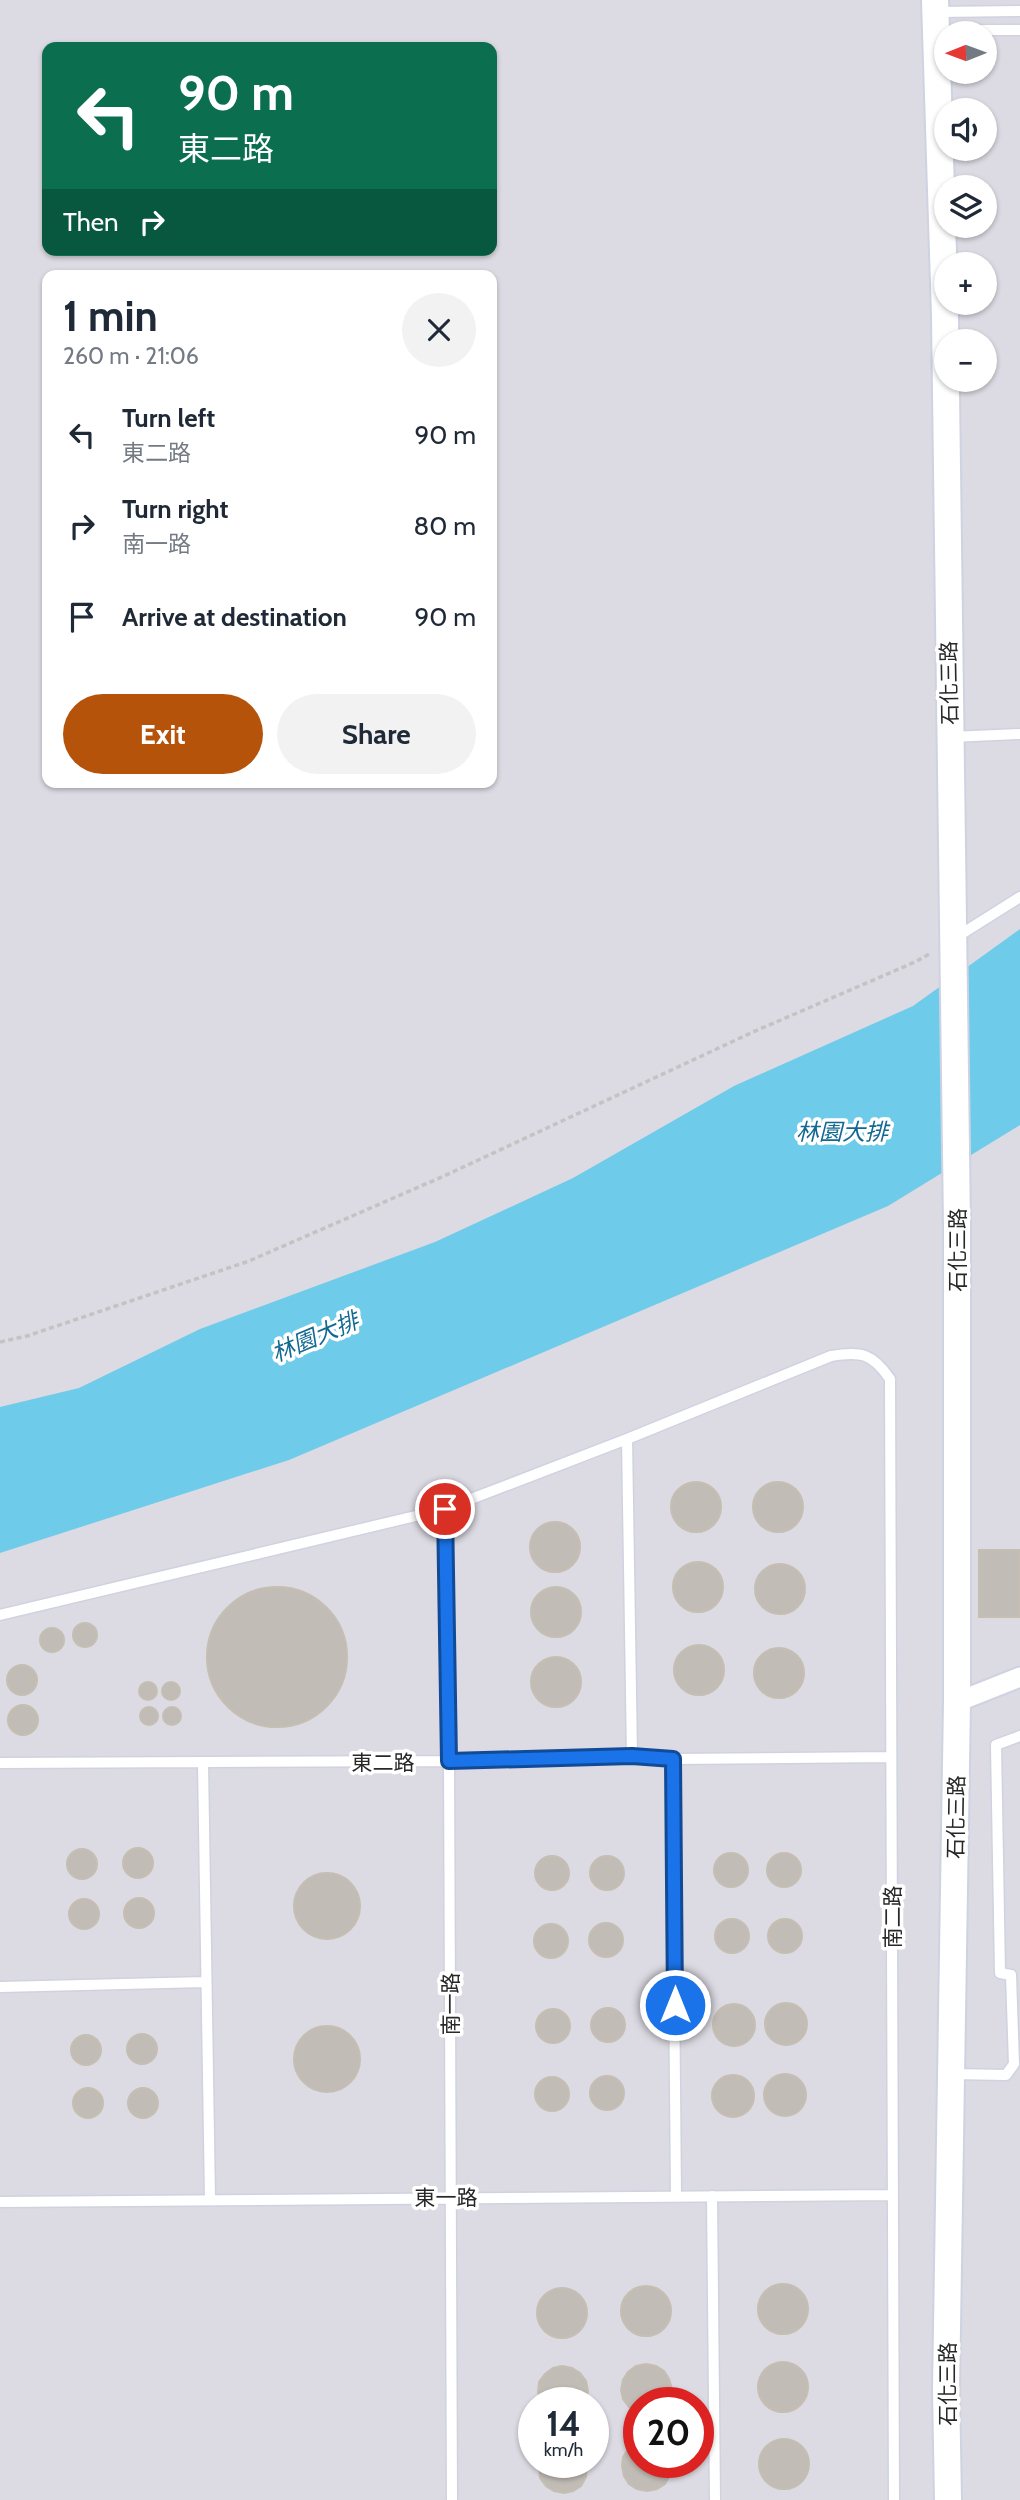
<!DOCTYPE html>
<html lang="en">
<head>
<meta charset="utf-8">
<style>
	body { margin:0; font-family:Cabin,"Noto Sans TC",sans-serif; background:#f2f2f3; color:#1f2937; height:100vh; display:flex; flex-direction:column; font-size:26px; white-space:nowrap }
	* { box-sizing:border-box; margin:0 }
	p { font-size:23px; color:#747a83 }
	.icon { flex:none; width:38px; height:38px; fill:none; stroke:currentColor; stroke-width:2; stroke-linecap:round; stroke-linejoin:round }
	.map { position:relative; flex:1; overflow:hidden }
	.details { position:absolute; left:42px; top:270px; width:455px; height:518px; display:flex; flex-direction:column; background:#fff; border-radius:14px; box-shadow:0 2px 5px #0004 }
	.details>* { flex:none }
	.guide { position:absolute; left:42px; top:42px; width:455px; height:214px; border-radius:14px; box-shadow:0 2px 5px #0004; background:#0b6e4f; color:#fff; overflow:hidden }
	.needle { width:46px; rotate:269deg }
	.fabs { position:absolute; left:934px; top:21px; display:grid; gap:14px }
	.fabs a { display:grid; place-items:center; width:63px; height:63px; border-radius:50%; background:#fff; box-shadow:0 2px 5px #0004; font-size:35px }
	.speed { position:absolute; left:518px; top:2387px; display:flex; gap:14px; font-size:35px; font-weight:700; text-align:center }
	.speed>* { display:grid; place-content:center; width:91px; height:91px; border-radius:50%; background:#fff; box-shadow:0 2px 5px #0004; line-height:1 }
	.speed small { font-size:18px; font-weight:400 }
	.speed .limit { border:10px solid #d22; background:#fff; color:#111 }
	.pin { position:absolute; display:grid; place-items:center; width:60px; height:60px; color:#fff; margin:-30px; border:4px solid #fff; border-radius:50%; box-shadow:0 2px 7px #0007 }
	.me { position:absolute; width:77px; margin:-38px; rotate:0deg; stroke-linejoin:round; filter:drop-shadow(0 0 5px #0008) }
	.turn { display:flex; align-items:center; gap:24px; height:147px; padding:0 21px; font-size:32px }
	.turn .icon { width:91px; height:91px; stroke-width:2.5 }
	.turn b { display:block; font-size:49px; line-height:60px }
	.then { display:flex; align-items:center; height:66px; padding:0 21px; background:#0003; gap:14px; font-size:26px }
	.round { display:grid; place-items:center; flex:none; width:74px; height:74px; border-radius:37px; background:#f2f2f3 }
	.overview { display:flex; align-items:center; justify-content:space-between; height:119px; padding:0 21px }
	h1 { font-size:42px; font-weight:700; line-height:52px }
	.cta { display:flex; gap:14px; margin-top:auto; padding:14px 21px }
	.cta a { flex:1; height:80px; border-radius:42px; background:#b45309; color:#fff; font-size:28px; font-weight:700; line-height:80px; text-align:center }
	.cta a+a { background:#f2f2f3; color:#1f2937 }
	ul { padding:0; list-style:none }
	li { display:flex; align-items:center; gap:21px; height:91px; padding:0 21px }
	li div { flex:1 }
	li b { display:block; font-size:26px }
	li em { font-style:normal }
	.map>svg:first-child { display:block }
</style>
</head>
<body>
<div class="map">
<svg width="1020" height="2500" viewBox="0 0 1020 2500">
	<rect width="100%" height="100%" fill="#eae2d9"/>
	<path fill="#dcdae2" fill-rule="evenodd" d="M0,0H1020V2500H0ZM947,33H985V72H947ZM47,47H492V250H47ZM947,110H985V149H947ZM947,187H985V226H947ZM947,264H985V303H947ZM47,275H492V782H47ZM947,341H985V380H947ZM534,2403H593V2462H534ZM639,2403H698V2462H639Z"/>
	<path fill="#6eccea" d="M1020,929V1125L888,1206L289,1460L0,1553V1407L79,1388L200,1329L435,1242L573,1178L734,1086L913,1006Z"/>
	<path fill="#c2bcb6" stroke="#c5beb3" stroke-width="2" d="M753 1507a25 25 0 1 1 50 0a25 25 0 1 1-50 0Z
		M671 1507a25 25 0 1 1 50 0a25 25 0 1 1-50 0Z
		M530 1547a25 25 0 1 1 50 0a25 25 0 1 1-50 0Z
		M979,1550H1020V1617H979Z
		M673 1587a25 25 0 1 1 50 0a25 25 0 1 1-50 0Z
		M755 1589a25 25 0 1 1 50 0a25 25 0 1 1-50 0Z
		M531 1612a25 25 0 1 1 50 0a25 25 0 1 1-50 0Z
		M207 1657a70 70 0 1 1 140 0a70 70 0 1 1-140 0Z
		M73 1635a12 12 0 1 1 24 0a12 12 0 1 1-24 0Z
		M40 1640a12 12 0 1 1 24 0a12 12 0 1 1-24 0Z
		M674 1670a25 25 0 1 1 50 0a25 25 0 1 1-50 0Z
		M754 1673a25 25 0 1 1 50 0a25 25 0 1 1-50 0Z
		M531 1682a25 25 0 1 1 50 0a25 25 0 1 1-50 0Z
		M7 1680a15 15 0 1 1 30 0a15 15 0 1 1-30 0Z
		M139 1691a9 9 0 1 1 18 0a9 9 0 1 1-18 0Z
		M162 1691a9 9 0 1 1 18 0a9 9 0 1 1-18 0Z
		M8 1720a15 15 0 1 1 30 0a15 15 0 1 1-30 0Z
		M140 1716a9 9 0 1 1 18 0a9 9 0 1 1-18 0Z
		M163 1716a9 9 0 1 1 18 0a9 9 0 1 1-18 0Z
		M123 1863a15 15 0 1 1 30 0a15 15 0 1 1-30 0Z
		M67 1864a15 15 0 1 1 30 0a15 15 0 1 1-30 0Z
		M767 1870a17 17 0 1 1 34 0a17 17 0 1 1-34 0Z
		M714 1870a17 17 0 1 1 34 0a17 17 0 1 1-34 0Z
		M535 1873a17 17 0 1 1 34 0a17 17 0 1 1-34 0Z
		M590 1873a17 17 0 1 1 34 0a17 17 0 1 1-34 0Z
		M294 1906a33 33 0 1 1 66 0a33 33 0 1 1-66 0Z
		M124 1913a15 15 0 1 1 30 0a15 15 0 1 1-30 0Z
		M69 1914a15 15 0 1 1 30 0a15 15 0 1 1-30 0Z
		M715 1936a17 17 0 1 1 34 0a17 17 0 1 1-34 0Z
		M768 1936a17 17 0 1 1 34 0a17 17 0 1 1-34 0Z
		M589 1940a17 17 0 1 1 34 0a17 17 0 1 1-34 0Z
		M534 1941a17 17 0 1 1 34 0a17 17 0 1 1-34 0Z
		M765 2024a21 21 0 1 1 42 0a21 21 0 1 1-42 0Z
		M713 2025a21 21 0 1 1 42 0a21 21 0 1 1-42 0Z
		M591 2025a17 17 0 1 1 34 0a17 17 0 1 1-34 0Z
		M536 2026a17 17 0 1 1 34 0a17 17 0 1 1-34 0Z
		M294 2059a33 33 0 1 1 66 0a33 33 0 1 1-66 0Z
		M127 2049a15 15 0 1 1 30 0a15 15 0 1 1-30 0Z
		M71 2050a15 15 0 1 1 30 0a15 15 0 1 1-30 0Z
		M764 2095a21 21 0 1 1 42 0a21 21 0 1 1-42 0Z
		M712 2096a21 21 0 1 1 42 0a21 21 0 1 1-42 0Z
		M590 2093a17 17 0 1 1 34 0a17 17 0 1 1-34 0Z
		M535 2094a17 17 0 1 1 34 0a17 17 0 1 1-34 0Z
		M73 2103a15 15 0 1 1 30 0a15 15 0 1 1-30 0Z
		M128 2103a15 15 0 1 1 30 0a15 15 0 1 1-30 0Z
		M758 2309a25 25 0 1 1 50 0a25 25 0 1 1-50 0Z
		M621 2311a25 25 0 1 1 50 0a25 25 0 1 1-50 0Z
		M537 2313a25 25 0 1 1 50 0a25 25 0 1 1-50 0Z
		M758 2387a25 25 0 1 1 50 0a25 25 0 1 1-50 0Z
		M646,2364L656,2366L664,2371L669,2379L672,2389L667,2403H639V2413L629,2407L623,2399L621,2390L623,2380L628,2372L636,2366Z
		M562,2366L572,2368L580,2373L586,2381L588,2391L585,2403L540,2401L538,2392L539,2382L545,2374L553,2368Z
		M759 2464a25 25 0 1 1 50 0a25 25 0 1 1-50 0Z
		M639,2442V2462H671L670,2475L665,2484L657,2489L647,2491L637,2489L629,2484L624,2476L622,2466L623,2457L629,2448Z
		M539,2462H587L586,2477L581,2486L573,2491L564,2493L554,2491L546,2486L540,2478Z"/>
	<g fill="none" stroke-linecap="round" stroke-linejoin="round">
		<g stroke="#cfd3e1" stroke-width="13">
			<path id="lane" d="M937,12L1020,11
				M975,30H1020
				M951,737L1020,734
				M955,938L1020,897
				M627,1439L632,1756
				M445,1509L449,1761L452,2500
				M0,1615L445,1509L627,1439L831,1356C861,1351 872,1353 890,1379L894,2500
				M672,1759L676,2196
				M0,1763L449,1761L632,1756L672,1759L891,1757
				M203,1763L210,2200
				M0,1987L206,1982
				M951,2074L1006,2075L1014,2064L1011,1975L1000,1973L996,1745L1020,1736
				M712,2196L715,2500
				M0,2202L893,2195"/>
		</g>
		<g stroke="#cfd3e1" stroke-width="23">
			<path id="street" d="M957,1702L1020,1677"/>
		</g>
		<g stroke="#cfd3e1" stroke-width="30">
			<path id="secondary" d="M935,0L945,316L957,1225V1702L946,2390L948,2500"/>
		</g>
		<path stroke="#c3c3c3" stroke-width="3.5" stroke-dasharray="5 3.5" stroke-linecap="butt" d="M0,1342L27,1336L249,1261L444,1176L753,1032L915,962L931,953"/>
		<use href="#lane" stroke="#fff" stroke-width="10"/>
		<use href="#street" stroke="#fff" stroke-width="19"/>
		<use href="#secondary" stroke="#fff" stroke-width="26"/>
	</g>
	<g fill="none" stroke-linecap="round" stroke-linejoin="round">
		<g stroke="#114b97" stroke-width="18">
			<path id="route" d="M445,1509L449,1761L632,1756L673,1759L675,2005"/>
		</g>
		<use href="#route" stroke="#1a73e8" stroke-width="12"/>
	</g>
	<g text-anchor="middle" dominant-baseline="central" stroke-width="7" stroke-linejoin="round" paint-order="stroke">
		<g font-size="21" fill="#282828" stroke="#fff">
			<text transform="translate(949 683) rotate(-91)">石化三路</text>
			<text transform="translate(957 1250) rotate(-90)">石化三路</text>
			<text x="383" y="1762">東二路</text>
			<text transform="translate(956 1817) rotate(-89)">石化三路</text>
			<text transform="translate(892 1917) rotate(-90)">南二路</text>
			<text transform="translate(450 2004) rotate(-90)">南一路</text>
			<text x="446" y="2197">東一路</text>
			<text transform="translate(947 2384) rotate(-90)">石化三路</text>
		</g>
		<g font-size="23" font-style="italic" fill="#116992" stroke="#fff">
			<text x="842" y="1132">林園大排</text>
			<text transform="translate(315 1337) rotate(-23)">林園大排</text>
		</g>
	</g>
</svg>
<div class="fabs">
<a><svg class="needle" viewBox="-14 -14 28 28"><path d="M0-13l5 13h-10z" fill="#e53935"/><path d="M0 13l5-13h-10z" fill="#747a83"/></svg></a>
<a><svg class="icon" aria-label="sound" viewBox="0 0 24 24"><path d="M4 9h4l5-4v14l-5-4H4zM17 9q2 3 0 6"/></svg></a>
<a><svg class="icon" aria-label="layers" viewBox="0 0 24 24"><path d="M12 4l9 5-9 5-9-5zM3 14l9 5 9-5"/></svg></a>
<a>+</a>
<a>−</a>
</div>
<div class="speed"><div>14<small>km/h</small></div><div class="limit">20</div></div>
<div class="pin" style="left:445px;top:1509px;background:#d93025"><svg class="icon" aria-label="arrive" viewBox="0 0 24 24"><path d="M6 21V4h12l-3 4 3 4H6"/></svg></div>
<svg class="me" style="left:675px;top:2005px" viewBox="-20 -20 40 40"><circle r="17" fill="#1a73e8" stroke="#fff" stroke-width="3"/><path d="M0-11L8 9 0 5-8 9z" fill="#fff"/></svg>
<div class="guide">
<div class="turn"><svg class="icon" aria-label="left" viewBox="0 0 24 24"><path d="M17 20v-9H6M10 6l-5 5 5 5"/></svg><div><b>90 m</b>東二路</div></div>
<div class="then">Then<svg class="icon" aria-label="right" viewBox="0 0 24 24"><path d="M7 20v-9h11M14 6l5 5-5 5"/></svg></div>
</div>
<section class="details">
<div class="overview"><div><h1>1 min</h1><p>260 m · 21:06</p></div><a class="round"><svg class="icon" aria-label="close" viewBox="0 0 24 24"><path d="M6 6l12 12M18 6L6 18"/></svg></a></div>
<ul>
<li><svg class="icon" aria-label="left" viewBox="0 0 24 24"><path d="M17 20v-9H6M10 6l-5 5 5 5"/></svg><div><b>Turn left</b><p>東二路</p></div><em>90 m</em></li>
<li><svg class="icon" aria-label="right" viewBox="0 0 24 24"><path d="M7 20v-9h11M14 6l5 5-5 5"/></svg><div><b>Turn right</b><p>南一路</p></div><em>80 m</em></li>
<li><svg class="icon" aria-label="arrive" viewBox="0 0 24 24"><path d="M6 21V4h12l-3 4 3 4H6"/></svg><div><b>Arrive at destination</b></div><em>90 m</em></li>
</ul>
<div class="cta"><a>Exit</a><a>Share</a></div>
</section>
</div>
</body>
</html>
